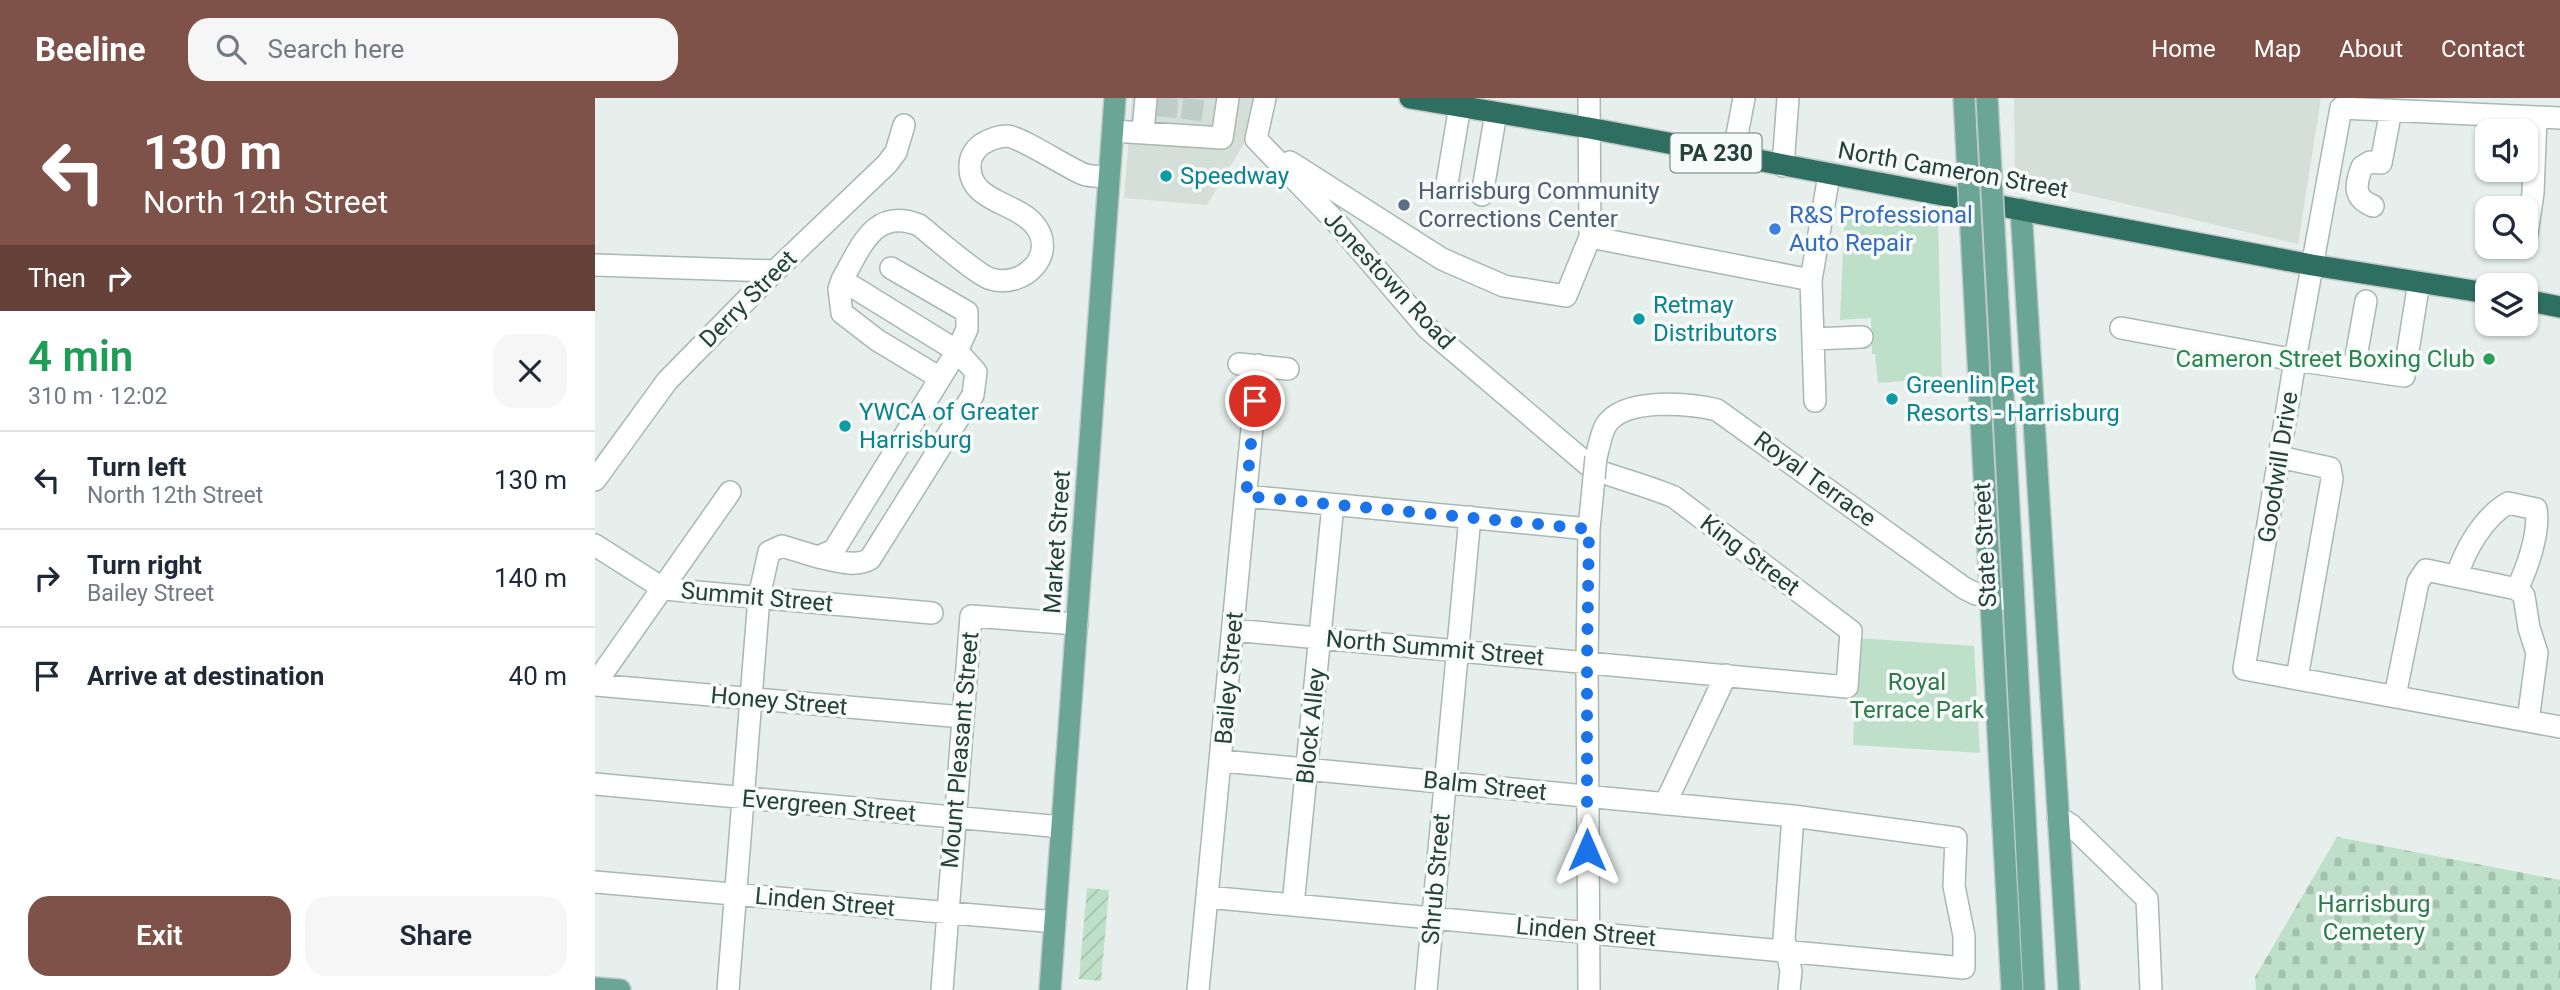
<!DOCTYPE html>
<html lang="en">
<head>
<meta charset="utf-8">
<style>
	body { margin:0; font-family:Roboto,sans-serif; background:#f6f6f7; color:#1f2937; height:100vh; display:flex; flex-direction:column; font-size:26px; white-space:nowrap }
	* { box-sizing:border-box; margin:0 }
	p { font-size:23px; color:#747a83 }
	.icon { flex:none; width:38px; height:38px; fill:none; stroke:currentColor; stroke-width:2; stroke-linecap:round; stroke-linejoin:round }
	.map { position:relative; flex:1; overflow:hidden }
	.sheet { display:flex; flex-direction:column; background:#fff; width:595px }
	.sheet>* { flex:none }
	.hud { background:#7f5249; color:#fff; overflow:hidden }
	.buttons { position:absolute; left:1880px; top:21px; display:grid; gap:14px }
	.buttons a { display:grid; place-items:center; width:63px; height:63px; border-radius:14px; background:#fff; box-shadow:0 2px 5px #0004; font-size:35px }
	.pin { position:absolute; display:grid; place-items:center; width:60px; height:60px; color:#fff; margin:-30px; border:4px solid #fff; border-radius:50%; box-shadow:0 2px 7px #0007 }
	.me { position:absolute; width:77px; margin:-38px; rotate:0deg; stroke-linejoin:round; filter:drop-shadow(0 0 5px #0008) }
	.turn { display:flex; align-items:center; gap:24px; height:147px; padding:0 28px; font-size:32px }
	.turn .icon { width:91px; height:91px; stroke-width:2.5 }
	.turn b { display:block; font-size:49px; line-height:60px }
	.then { display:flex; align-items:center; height:66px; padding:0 28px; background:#0003; gap:14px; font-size:26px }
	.round { display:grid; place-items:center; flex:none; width:74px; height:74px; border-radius:21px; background:#f6f6f7 }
	.head { display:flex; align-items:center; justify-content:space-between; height:119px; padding:0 28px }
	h1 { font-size:42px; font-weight:600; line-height:52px; color:#1e9e55 }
	.primary-button { display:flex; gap:14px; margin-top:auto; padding:14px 28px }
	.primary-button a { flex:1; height:80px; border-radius:21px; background:#7f5249; color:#fff; font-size:28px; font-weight:600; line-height:80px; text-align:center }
	.primary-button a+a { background:#f6f6f7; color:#1f2937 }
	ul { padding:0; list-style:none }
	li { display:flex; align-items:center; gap:21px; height:98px; padding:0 28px; border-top:2px solid #e0e1e3 }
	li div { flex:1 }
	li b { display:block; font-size:26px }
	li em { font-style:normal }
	header { display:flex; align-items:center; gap:42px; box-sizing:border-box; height:98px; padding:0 35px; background:#7f5249; color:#fff }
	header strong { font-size:33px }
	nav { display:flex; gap:38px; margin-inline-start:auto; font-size:24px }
	.search { width:490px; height:63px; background:#f6f6f7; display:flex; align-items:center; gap:18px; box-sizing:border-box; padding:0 24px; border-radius:21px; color:#747a83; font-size:26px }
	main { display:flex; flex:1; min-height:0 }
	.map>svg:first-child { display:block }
</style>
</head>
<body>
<header>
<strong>Beeline</strong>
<div class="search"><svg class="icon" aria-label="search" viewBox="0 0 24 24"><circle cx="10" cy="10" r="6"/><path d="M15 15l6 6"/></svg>Search here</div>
<nav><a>Home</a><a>Map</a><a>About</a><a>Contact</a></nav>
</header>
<main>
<section class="sheet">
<div class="hud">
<div class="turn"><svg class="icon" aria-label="left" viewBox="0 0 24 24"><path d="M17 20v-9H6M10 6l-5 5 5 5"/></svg><div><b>130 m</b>North 12th Street</div></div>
<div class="then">Then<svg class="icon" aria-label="right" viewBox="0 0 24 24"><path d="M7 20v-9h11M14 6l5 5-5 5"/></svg></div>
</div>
<div class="head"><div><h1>4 min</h1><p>310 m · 12:02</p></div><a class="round"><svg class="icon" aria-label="close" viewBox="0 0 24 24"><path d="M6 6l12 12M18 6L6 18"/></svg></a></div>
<ul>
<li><svg class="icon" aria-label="left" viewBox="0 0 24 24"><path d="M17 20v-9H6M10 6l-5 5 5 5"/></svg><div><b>Turn left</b><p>North 12th Street</p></div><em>130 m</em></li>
<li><svg class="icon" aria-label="right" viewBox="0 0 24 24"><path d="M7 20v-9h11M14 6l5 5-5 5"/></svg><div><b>Turn right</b><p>Bailey Street</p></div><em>140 m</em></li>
<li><svg class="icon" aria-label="arrive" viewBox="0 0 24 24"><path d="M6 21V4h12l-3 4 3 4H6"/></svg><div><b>Arrive at destination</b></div><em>40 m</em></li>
</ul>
<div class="primary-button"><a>Exit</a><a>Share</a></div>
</section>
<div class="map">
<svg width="1965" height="892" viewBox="0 0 1965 892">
	<defs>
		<pattern id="cemetery-stones" width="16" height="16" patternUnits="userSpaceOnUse" patternTransform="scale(1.75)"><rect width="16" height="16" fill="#bfe0c8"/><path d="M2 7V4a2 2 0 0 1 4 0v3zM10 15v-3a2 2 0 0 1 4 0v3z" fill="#a4c1ad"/></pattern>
		<pattern id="garden-furrows" width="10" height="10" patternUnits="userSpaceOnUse" patternTransform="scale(1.75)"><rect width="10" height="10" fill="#bfe0c8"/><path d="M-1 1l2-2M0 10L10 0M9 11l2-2" fill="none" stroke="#a4c1ad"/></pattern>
	</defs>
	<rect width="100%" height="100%" fill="#e6efeb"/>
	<path fill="#d4dfda" d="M537,0H660L654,37L612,107L529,100Z
		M1419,0H1726L1703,146L1420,80Z"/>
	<path fill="url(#cemetery-stones)" d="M1742,739L1965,782V892H1661L1660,879Z"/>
	<path fill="#bfe0c8" d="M1250,107L1343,124L1347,280L1283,285L1280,256H1277L1276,220L1245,222Z
		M1262,540L1379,548L1385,655L1258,647Z"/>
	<path fill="url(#garden-furrows)" d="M492,790L514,792L506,883L484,881Z"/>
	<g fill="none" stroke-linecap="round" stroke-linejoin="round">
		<path stroke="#bfccc8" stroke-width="21" stroke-dasharray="21 10" stroke-linecap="butt" d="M571,19L573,0
			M596,22L599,0"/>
		<g stroke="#a8b8b2" stroke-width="24">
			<path id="minor" d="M1965,20L1746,10L1702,251L1649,571L1965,629
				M518,33L627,40L633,0
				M548,34L551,0
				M1138,58L1149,0
				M695,64L847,161L909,188L971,198L995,139L994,0
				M1188,68L1193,0
				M851,91L865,8
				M887,97L901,15
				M1778,108C1758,100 1760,87 1767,69L1775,64L1786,65L1796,12
				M1932,136L1938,95L1941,19
				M995,139L1216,182
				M0,167L180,173
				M1526,230L1700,262L1809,278L1824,184
				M1218,241L1267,239
				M644,266L693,271
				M1759,270L1771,203
				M345,280L282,242L247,215L244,191L247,182C266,149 279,109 324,127C338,138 382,177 396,181C429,191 465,155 438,125C419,104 374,103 375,68C375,59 379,52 387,46C394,42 403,38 412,38C426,39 471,69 488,76C496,79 506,78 514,79
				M1220,303L1216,182L1234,77
				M1001,359C1004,349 1006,335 1011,327C1029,299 1096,305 1122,312L1369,490L1381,496L1413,502
				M1684,359L1735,370L1737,381L1702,580
				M0,382L72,283L180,173L292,66L301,54L309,27
				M651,398L994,431
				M0,447L69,491L337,515
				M223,459C238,462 261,470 275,461L378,297L381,274L362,253L372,231V214L296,170
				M1862,478C1870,451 1889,419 1913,405L1941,411C1945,434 1932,471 1922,491
				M638,532L1252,589L1256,533L1079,399C1053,388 1025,381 998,371L832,230L742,125L661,41L670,0
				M0,586L135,394
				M0,587L368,619
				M1800,598L1823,484L1831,472L1922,491L1929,498L1934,530L1942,555L1933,623
				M0,686L467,729
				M1070,706L1131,577
				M1463,719L1476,727L1552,801L1556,892
				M0,784L460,824
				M612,799L1369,870V838L1359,788L1361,740L1198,718L627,663
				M698,807L738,407
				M133,892L164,499L174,454L187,448L223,459L239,452L362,253L247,182
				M347,892L376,518L482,526
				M603,892L663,267
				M831,892L875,419
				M994,892L992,564L994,431L999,380
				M1194,892L1196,873L1189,841L1198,718"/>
		</g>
		<g stroke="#c2cac8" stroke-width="24">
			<path id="major" d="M1426,111L1474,892
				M1417,467L1439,892
				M1394,469L1417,892
				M0,890L25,892
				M455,892L520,0"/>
		</g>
		<g stroke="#c2cac8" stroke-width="24">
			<path id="highway" d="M815,0L994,30L1717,167L1892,195
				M1930,202L1965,209"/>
		</g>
		<use href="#minor" stroke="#fff" stroke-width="21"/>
		<use href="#major" stroke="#6aa596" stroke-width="21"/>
		<use href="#highway" stroke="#2f6f62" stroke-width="21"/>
		<g stroke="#a8b8b2" stroke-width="24" stroke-linecap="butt">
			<path id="minor-bridge" d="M999,380L1001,359"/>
		</g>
		<g stroke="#c2cac8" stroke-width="24" stroke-linecap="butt">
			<path id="major-bridge" d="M1369,0L1394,469
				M1392,0L1417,467"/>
		</g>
		<use href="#minor-bridge" stroke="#fff" stroke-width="21"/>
		<use href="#major-bridge" stroke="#6aa596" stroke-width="21"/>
	</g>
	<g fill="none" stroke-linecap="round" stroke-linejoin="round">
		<path stroke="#1a73e8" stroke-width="12" stroke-dasharray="0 21.6" d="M660,303L651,398L994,431L992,565V752"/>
	</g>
	<g fill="#0f9aa8" stroke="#f7fbf9" stroke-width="2.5">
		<circle cx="571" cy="78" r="7"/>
		<circle cx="1044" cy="221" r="7"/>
		<circle cx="1297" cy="301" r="7"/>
		<circle cx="250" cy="328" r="7"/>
	</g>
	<circle fill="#5c6f8a" stroke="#f7fbf9" stroke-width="2.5" cx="809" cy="107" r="7"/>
	<circle fill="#3f7fe0" stroke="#f7fbf9" stroke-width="2.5" cx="1180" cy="131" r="7"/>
	<circle fill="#2e9e5b" stroke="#f7fbf9" stroke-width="2.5" cx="1894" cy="261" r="7"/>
	<g text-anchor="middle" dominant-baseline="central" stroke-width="7" stroke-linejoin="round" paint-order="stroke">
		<rect fill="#f7fbf9" stroke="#637a73" stroke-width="2" x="1075.5" y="35.5" width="91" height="39" rx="5"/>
		<g font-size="23" font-weight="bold" fill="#24423a">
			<text x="1121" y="55">PA 230</text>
		</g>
		<g font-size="24" fill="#24423a" stroke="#f7fbf9">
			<text transform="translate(1358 72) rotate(10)">North Cameron Street</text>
			<text transform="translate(794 182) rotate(47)">Jonestown Road</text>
			<text transform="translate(153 201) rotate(-45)">Derry Street</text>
			<text transform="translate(1683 369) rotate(-81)">Goodwill Drive</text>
			<text transform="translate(1220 381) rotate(36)">Royal Terrace</text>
			<text transform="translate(462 444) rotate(-86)">Market Street</text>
			<text transform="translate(1390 447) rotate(-93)">State Street</text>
			<text transform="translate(1155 457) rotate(37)">King Street</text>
			<text transform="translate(162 499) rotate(5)">Summit Street</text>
			<text transform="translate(840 550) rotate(5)">North Summit Street</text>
			<text transform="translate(634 580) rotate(-85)">Bailey Street</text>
			<text transform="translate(184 603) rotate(5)">Honey Street</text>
			<text transform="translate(716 628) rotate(-84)">Block Alley</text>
			<text transform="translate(365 652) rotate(-85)">Mount Pleasant Street</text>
			<text transform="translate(890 688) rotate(6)">Balm Street</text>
			<text transform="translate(234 708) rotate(5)">Evergreen Street</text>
			<text transform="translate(841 781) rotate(-85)">Shrub Street</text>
			<text transform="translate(230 804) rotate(5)">Linden Street</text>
			<text transform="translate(991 834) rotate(5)">Linden Street</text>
		</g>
		<g font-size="24" fill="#0d838f" stroke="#f7fbf9" text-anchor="start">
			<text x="585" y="78">Speedway</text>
			<text x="1058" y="207">Retmay<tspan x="1058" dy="28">Distributors</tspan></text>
			<text x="1311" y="287">Greenlin Pet<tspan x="1311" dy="28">Resorts - Harrisburg</tspan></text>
			<text x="264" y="314">YWCA of Greater<tspan x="264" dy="28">Harrisburg</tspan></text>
		</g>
		<g font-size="24" fill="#4e5e75" stroke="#f7fbf9" text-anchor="start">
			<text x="823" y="93">Harrisburg Community<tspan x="823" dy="28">Corrections Center</tspan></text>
		</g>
		<g font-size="24" fill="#366cbe" stroke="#f7fbf9" text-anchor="start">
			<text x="1194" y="117">R&amp;S Professional<tspan x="1194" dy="28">Auto Repair</tspan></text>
		</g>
		<g font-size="24" fill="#27864d" stroke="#f7fbf9" text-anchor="end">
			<text x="1880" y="261">Cameron Street Boxing Club</text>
		</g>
		<g font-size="24" fill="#2d7a4b" stroke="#f7fbf9">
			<text x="1322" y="584">Royal<tspan x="1322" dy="28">Terrace Park</tspan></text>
			<text x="1779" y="806">Harrisburg<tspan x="1779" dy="28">Cemetery</tspan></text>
		</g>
	</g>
</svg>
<div class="buttons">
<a><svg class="icon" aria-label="sound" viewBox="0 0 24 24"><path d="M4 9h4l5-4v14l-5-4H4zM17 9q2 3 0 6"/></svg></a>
<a><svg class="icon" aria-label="search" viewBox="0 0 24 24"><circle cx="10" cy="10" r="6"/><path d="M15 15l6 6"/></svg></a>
<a><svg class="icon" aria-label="layers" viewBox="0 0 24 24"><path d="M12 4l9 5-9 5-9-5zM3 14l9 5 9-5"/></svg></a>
</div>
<div class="pin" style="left:660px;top:303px;background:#d93025"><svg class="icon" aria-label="arrive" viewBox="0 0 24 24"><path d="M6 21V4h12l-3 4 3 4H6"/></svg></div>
<svg class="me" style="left:992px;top:752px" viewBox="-20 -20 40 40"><path d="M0-17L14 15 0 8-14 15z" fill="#1a73e8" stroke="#fff" stroke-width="4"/></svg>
</div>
</main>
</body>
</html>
